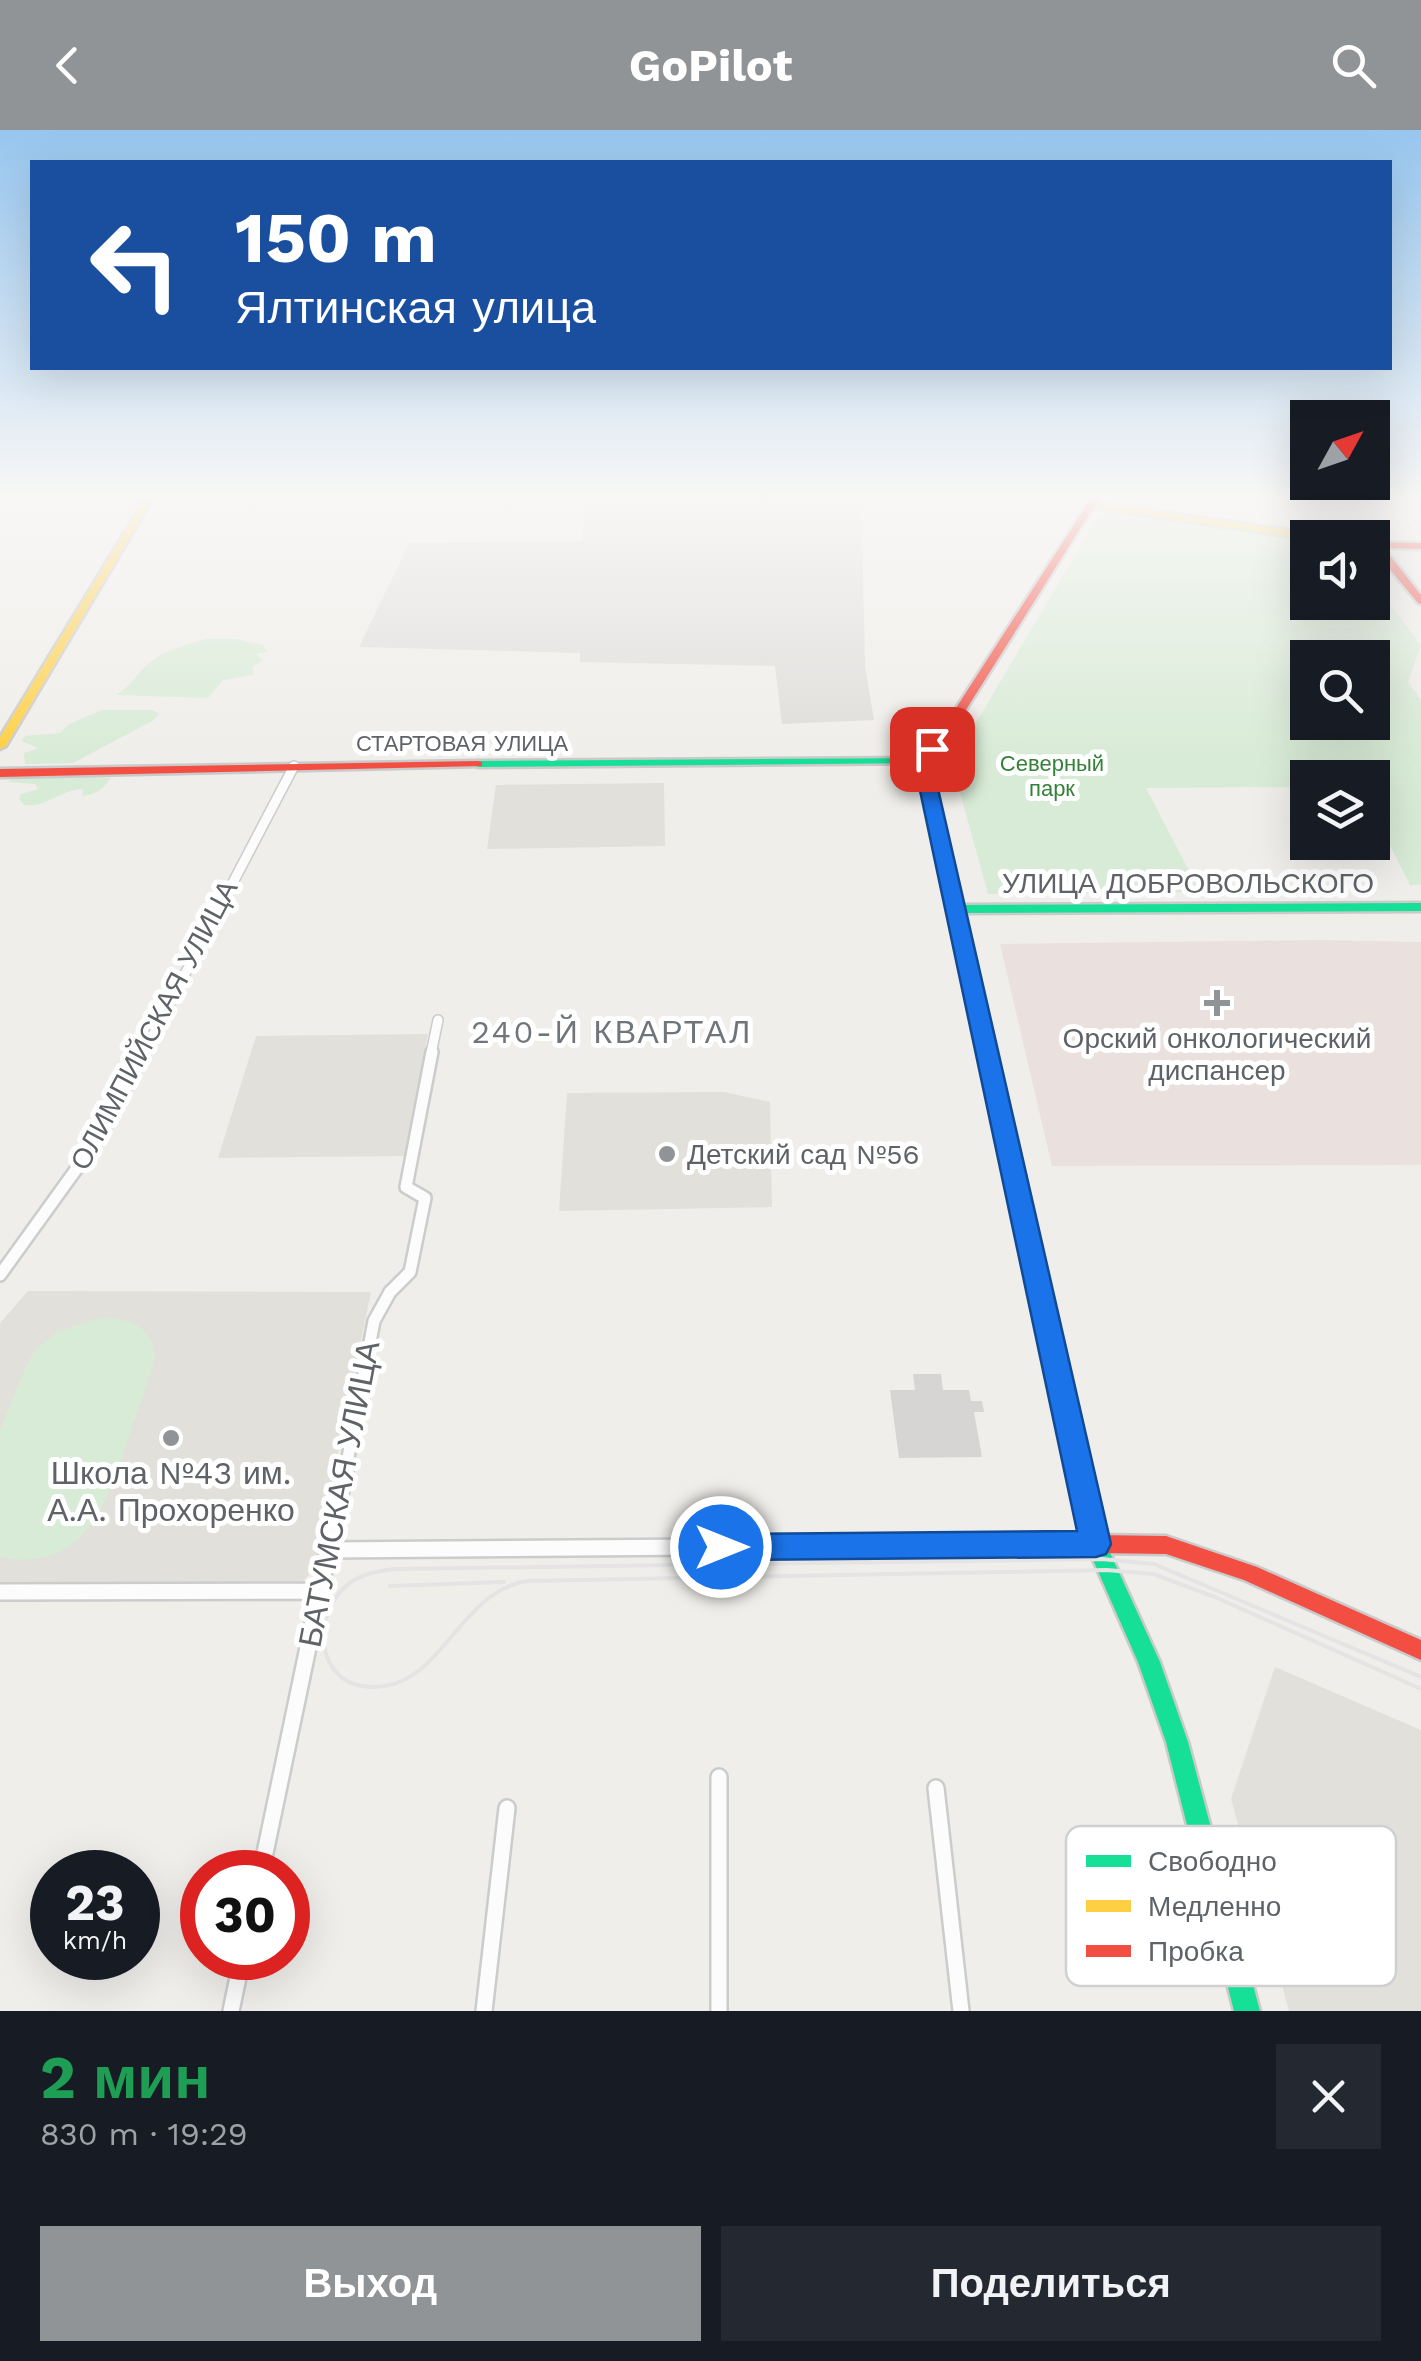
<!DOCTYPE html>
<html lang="ru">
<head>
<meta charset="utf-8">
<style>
	body { margin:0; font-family:"Work Sans",sans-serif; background:#242831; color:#f1f3f6; height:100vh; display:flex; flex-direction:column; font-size:38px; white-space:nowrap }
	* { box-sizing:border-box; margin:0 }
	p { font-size:32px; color:#9ea1a6 }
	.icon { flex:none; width:55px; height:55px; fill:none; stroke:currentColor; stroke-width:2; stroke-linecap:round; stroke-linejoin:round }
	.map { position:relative; height:1881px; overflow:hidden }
	.side { display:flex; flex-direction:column; background:#171b24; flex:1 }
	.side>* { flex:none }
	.guide { position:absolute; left:30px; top:30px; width:1362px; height:210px; border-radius:0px; box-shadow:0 10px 40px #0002; background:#1a4fa0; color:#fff; overflow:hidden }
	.needle { width:65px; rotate:50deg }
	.controls { position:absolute; left:1290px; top:270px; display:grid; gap:20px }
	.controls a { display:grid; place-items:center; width:100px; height:100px; border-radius:0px; background:#171b24; box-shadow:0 10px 40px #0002; font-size:50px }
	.speed { position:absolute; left:30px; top:1720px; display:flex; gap:20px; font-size:50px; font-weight:700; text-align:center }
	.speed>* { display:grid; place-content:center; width:130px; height:130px; border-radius:50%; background:#171b24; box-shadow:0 10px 40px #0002; line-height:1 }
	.speed small { font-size:25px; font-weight:400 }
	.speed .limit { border:15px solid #d22; background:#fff; color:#111 }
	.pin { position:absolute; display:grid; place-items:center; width:85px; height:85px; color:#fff; margin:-42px; border-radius:20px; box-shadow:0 5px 15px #0006 }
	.me { position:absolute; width:110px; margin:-55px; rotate:90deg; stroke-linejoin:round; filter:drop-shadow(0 0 8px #0008) }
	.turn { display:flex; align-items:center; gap:35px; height:210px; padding:0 40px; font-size:45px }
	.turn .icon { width:130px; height:130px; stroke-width:2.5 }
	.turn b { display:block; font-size:70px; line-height:85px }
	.round { display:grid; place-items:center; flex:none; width:105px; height:105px; border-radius:0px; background:#242831 }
	.summary { display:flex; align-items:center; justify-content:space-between; height:170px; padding:0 40px }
	h1 { font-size:60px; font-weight:700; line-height:75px; color:#1e9e55 }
	.button { display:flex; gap:20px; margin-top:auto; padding:20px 40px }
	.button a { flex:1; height:115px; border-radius:0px; background:#919496; color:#fff; font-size:40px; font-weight:700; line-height:115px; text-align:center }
	.button a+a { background:#242831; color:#f1f3f6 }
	header { display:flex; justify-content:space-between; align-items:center; height:130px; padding:0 40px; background:#919496; color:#fff; font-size:45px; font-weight:700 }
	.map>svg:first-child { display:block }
</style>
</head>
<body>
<header><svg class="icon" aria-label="back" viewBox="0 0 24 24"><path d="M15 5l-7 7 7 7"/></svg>GoPilot<svg class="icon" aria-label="search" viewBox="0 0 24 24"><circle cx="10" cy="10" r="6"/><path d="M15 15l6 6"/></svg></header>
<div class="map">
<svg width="1421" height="1881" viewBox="0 0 1421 1881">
	<rect width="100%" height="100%" fill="#efeeea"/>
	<path fill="#dfddda" d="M586,367H853L862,393L865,536L874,590L782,594L775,536L580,532V523L359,517L409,413L582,411Z"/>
	<path fill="#e2e0da" d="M664,653L665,716L487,719L496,655Z
		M428,904L405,1026L218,1028L256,906Z
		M724,962L770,972L772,1077L559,1081L567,963Z
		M28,1161L371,1162L314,1440L303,1451L0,1454V1193Z
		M1275,1537L1421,1600V1881H1289L1231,1669Z"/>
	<path fill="#eae0de" d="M1320,810L1421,812V1035L1052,1036L1000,814Z"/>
	<path fill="#d8ebd6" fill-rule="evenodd" d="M1102,380L1307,410L1308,472H1372L1373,452L1421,515L1408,552L1421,570V755H1410L1379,694L1373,691L1372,648H1308L1307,665L1288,657L1146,658L1200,762L988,764L952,633ZM1308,528H1372V592H1308Z
		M205,509H236L263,515L267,522L256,524L263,530L253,537V545L223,550L208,568L116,565C133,554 133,548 145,537C161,521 184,515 205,509Z
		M102,580H153L159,584L154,590L73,633L25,634L24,623L38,618L21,611L25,606L60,603L69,594Z
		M72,644L111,648C103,660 96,664 82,666L83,659C60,660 46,678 24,675L19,669L21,664L38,659L35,654L8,652L14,648Z
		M99,1188C126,1187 152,1195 155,1225C150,1250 139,1275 131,1300C109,1365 90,1444 0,1427V1300L27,1234L36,1219L57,1202Z"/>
	<path fill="#d6d5d3" d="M913,1244H941L943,1260H969L971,1271H982L984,1282H974L982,1327L899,1328L890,1260H915Z"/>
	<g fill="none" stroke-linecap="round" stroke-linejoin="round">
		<g stroke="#cbcccc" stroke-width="12">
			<path id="street-far2" d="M143,924L294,636
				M431,924L438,890"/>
		</g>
		<g stroke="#cbcccc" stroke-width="16">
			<path id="street-far1" d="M0,1145L98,1009L144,922
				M346,1338L374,1191L390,1162L410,1142L425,1068L406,1057L432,922"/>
		</g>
		<g stroke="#cbcccc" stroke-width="20">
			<path id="street" d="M330,1420L1096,1414
				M0,1462L321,1461
				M719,1647V1881
				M936,1658L961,1881
				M261,1742L346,1336
				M231,1881L242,1828
				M484,1881L507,1678"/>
		</g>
		<g stroke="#cacacb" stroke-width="5">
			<path id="fast" d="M924,628L928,629V633L478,637L472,634L478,631Z
				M1421,773V781L955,783L948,779L955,775Z
				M1034,1128L1040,1130L1043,1134L1106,1414L1160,1532L1188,1612L1260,1881H1234L1166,1612L1138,1532L1086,1414L1025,1134L1028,1130Z"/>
		</g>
		<g stroke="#cacacb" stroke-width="5">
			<path id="slow" d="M146,367H154L6,616L0,619V607Z
				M1090,372L1323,405L1327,408L1308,409L1087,377V373Z"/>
		</g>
		<g stroke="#cacacb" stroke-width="5">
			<path id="jam" d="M1092,367H1100L930,637L1043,1134L1040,1138H1028L1025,1134L918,637Z
				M1372,412L1421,413V419L1384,418L1421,465V474L1418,473L1372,418Z
				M478,631L482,632V636L0,647V639Z
				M1096,1405L1166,1406L1257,1437L1421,1510V1530L1244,1450L1166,1424L1096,1423L1089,1420L1086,1414L1089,1408Z"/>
		</g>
		<use href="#street-far2" stroke="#fdfcfc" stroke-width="9"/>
		<use href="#street-far1" stroke="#fdfcfc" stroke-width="11"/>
		<use href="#street" stroke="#fdfcfc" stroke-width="15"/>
		<use href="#fast" fill="#16e098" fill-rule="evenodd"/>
		<use href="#slow" fill="#ffcf43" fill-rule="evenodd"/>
		<use href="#jam" fill="#f24e42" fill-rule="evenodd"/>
		<path stroke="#e4e4e4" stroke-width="4" d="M390,1456L504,1452
			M1421,1547L1154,1434L1102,1429L395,1439C380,1441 364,1443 351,1452C309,1482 314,1558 374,1557C443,1556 457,1464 526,1451L1107,1440L1153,1444L1215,1467L1421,1559"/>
	</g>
	<linearGradient id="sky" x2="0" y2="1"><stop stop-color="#97c6ef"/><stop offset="0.58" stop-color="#f8f7f6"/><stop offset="1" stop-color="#f8f7f6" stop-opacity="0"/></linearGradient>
	<rect width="1421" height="630" fill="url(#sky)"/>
	<path fill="#1a73e8" stroke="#114b97" stroke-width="2.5" d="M932,614L940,619L933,637L1111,1414L1106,1424L1096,1427L721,1430L710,1426L706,1417L710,1407L721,1404L1077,1401L915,637L925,615Z"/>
	<g fill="#919496" stroke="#fff" stroke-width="4">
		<path d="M1212 858h10v10h10v10h-10v10h-10v-10h-10v-10h10z"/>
		<circle cx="667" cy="1024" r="10"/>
		<circle cx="171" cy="1308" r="10"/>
	</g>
	<g text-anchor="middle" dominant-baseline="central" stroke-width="10" stroke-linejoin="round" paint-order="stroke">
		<g font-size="22" fill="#5f6368" stroke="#fff">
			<text x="462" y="613">СТАРТОВАЯ УЛИЦА</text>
		</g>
		<g font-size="22" fill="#348238" stroke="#fff">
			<text x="1052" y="633">Северный<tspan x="1052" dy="25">парк</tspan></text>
		</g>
		<g font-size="28" fill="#5f6368" stroke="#fff">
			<text x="1188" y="753">УЛИЦА ДОБРОВОЛЬСКОГО</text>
			<text transform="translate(154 895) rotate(-62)">ОЛИМПИЙСКАЯ УЛИЦА</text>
		</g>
		<g font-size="28" fill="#5f6368" stroke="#fff">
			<text x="1217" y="908">Орский онкологический<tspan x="1217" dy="32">диспансер</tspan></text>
			<text x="687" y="1024" text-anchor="start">Детский сад №56</text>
		</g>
		<g font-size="32" letter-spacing="2.5" fill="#70757a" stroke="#fff">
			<text x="612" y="902">240-Й КВАРТАЛ</text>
		</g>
		<g font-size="32" fill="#5f6368" stroke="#fff">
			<text x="171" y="1343">Школа №43 им.<tspan x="171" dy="37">А.А. Прохоренко</tspan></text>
		</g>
		<g font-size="32" fill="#5f6368" stroke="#fff">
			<text transform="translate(339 1364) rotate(-79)">БАТУМСКАЯ УЛИЦА</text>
		</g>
	</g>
	<rect x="1066" y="1696" width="330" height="160" rx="15" fill="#fff" stroke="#cfd0d2" stroke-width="2.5"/>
	<rect x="1086" y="1725" width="45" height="12" fill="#16e098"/>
	<rect x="1086" y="1770" width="45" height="12" fill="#ffcf43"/>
	<rect x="1086" y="1815" width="45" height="12" fill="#f24e42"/>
	<g font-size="28" fill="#5f6368">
		<text x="1148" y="1741">Свободно</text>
		<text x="1148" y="1786">Медленно</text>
		<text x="1148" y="1831">Пробка</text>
	</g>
</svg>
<div class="controls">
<a><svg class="needle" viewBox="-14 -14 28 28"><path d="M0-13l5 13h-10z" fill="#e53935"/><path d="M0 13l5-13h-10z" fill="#9ea1a6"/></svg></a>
<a><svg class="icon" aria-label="sound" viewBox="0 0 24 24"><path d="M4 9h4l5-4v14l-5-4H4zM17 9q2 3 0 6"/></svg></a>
<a><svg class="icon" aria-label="search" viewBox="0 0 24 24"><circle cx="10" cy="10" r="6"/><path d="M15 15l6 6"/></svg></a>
<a><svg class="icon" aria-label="layers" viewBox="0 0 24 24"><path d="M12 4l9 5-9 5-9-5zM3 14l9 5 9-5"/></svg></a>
</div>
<div class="speed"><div>23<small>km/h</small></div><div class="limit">30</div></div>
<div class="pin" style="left:932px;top:619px;background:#d93025"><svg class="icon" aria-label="arrive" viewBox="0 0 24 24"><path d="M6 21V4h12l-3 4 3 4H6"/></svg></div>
<svg class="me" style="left:721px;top:1417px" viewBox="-20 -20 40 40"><circle r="17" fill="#1a73e8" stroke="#fff" stroke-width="3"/><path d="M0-11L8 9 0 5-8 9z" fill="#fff"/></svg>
<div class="guide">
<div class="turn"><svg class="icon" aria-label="left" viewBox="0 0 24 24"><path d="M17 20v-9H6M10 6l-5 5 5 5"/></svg><div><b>150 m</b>Ялтинская улица</div></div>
</div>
</div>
<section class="side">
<div class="summary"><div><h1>2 мин</h1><p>830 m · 19:29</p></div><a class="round"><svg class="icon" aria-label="close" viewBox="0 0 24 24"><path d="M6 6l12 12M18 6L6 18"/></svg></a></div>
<div class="button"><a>Выход</a><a>Поделиться</a></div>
</section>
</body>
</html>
